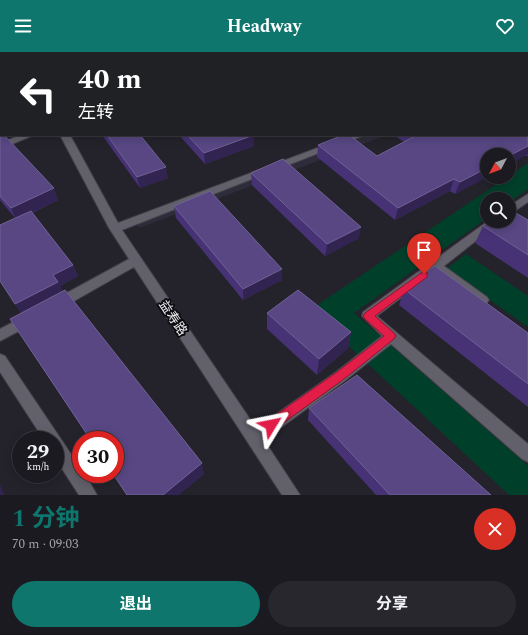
<!DOCTYPE html>
<html lang="zh">
<head>
<meta charset="utf-8">
<style>
	body { margin:0; font-family:Spectral,"Noto Sans SC",serif; background:#28272d; color:#f1f3f6; height:100vh; display:flex; flex-direction:column; font-size:15px; white-space:nowrap }
	* { box-sizing:border-box; margin:0 }
	p { font-size:13px; color:#a0a1a5 }
	.icon { flex:none; width:22px; height:22px; fill:none; stroke:currentColor; stroke-width:2; stroke-linecap:round; stroke-linejoin:round }
	.map { position:relative; height:443px; overflow:hidden }
	.side { display:flex; flex-direction:column; background:#1b1a20; flex:1 }
	.side>* { flex:none }
	.banner { position:absolute; left:0px; top:0px; width:528px; height:84px; box-shadow:0 2px 10px #0003,0 0 0 1px #39383e; background:#202124; color:#fff; overflow:hidden }
	.needle { width:26px; rotate:229deg }
	.buttons { position:absolute; left:480px; top:96px; display:grid; gap:8px }
	.buttons a { display:grid; place-items:center; width:36px; height:36px; border-radius:50%; background:#1b1a20; box-shadow:0 2px 10px #0003,0 0 0 1px #39383e; font-size:20px }
	.speed { position:absolute; left:12px; top:379px; display:flex; gap:8px; font-size:20px; font-weight:700; text-align:center }
	.speed>* { display:grid; place-content:center; width:52px; height:52px; border-radius:50%; background:#1b1a20; box-shadow:0 2px 10px #0003,0 0 0 1px #39383e; line-height:1 }
	.speed small { font-size:10px; font-weight:400 }
	.speed .limit { border:6px solid #d22; background:#fff; color:#111 }
	.pin { position:absolute; display:grid; place-items:center; width:34px; height:34px; color:#fff; margin:-41px -17px; border-radius:50% 50% 50% 0; rotate:-45deg; box-shadow:0 0 4px #0007 }
	.pin .icon { rotate:45deg }
	.me { position:absolute; width:44px; margin:-22px; rotate:55deg; stroke-linejoin:round; filter:drop-shadow(0 0 3px #0008) }
	.turn { display:flex; align-items:center; gap:14px; height:84px; padding:0 12px; font-size:18px }
	.turn .icon { width:52px; height:52px; stroke-width:2.5 }
	.turn b { display:block; font-size:28px; line-height:34px }
	.round { display:grid; place-items:center; flex:none; width:42px; height:42px; border-radius:21px; background:#28272d }
	.head { display:flex; align-items:center; justify-content:space-between; height:68px; padding:0 12px }
	h1 { font-size:24px; font-weight:700; line-height:30px; color:#0f766e }
	.cta { display:flex; gap:8px; margin-top:auto; padding:8px 12px }
	.cta a { flex:1; height:46px; border-radius:24px; background:#0f766e; color:#fff; font-size:16px; font-weight:700; line-height:46px; text-align:center }
	.cta a+a { background:#28272d; color:#f1f3f6 }
	header { display:flex; justify-content:space-between; align-items:center; height:52px; padding:0 12px; background:#0f766e; color:#fff; font-size:18px; font-weight:700 }
	.map>svg:first-child { display:block }
</style>
</head>
<body>
<header><svg class="icon" aria-label="menu" viewBox="0 0 24 24"><path d="M4 6h16M4 12h16M4 18h16"/></svg>Headway<svg class="icon" aria-label="heart" viewBox="0 0 24 24"><path d="M12 20l-8-8c-3-5 5-10 8-4 3-6 11-1 8 4z"/></svg></header>
<div class="map">
<svg width="528" height="443" viewBox="0 0 528 443">
	<rect width="100%" height="100%" fill="#24232b"/>
	<path fill="#2e2c3a" d="M365,83H387L139,176L135,170L142,166Z"/>
	<path fill="#00402a" d="M528,111V137L509,151V147H487V166L354,261L528,414V443H509L310,258Z
		M466,202L528,244V275L446,217Z"/>
	<g fill="none" stroke-linecap="round" stroke-linejoin="round">
		<g stroke="#403e46" stroke-width="2">
			<path id="minor" d="M11,0H19V1H11Z
				M484,0H493L494,1H485Z
				M527,15H528V19H527Z
				M21,83H34L0,97V91Z
				M60,83H70L118,171L352,83H365L122,178L256,376L336,320L382,284L362,264L363,260L488,169H501L444,214L487,245L489,248L487,251L483,253L479,251L435,220L377,264L528,392V410L522,407L391,292L346,328L264,388L300,443H282L134,215L60,257L56,258L52,257L50,253L52,249L129,207L109,176Z
				M528,142V150L509,163V154Z
				M29,262L34,263L35,267L34,271L0,289V277Z
				M0,302L5,304L81,417V422H85L97,443H79L55,406V388H44L0,320Z"/>
		</g>
		<g stroke="#403e46" stroke-width="2">
			<path id="major" d="M505,0H514L515,1H506Z
				M527,6H528V10H527Z"/>
		</g>
		<use href="#minor" fill="#62606a" fill-rule="evenodd"/>
		<use href="#major" fill="#a87a72" fill-rule="evenodd"/>
	</g>
	<path fill="#463275" d="M103,0H248L244,1H104Z
		M375,0H435L438,1H375Z
		M528,28V104L487,103V125L455,142L450,139L395,168L317,105L318,93L377,104L404,90L394,83H527Z
		M0,75L1,77V84L58,148L32,161L73,213L78,224L60,234L62,239L204,422L178,443H127L113,422H115V388H90L10,267L21,261L0,229V173L15,166L0,148Z
		M102,83H140L168,126L140,136Z
		M179,83H254V94L205,112Z
		M251,121L359,186L325,204L252,133Z
		M174,154L282,228L243,248L176,166Z
		M528,168V226L475,191L483,174Z
		M404,237L528,281V355L399,253Z
		M267,261L351,280L348,296L317,323L267,277Z
		M309,356L491,443H376L308,368Z"/>
	<path fill="#312451" d="M206,0H248L244,1H202Z
		M0,75L1,77V83H0L3,88L0,90Z
		M254,83V94L205,112L204,101Z
		M528,94V102L527,103L509,113V104Z
		M166,115L168,126L140,136L137,125Z
		M487,116V125L455,142L460,130Z
		M454,127L450,139L395,168L398,156Z
		M54,136L58,148L16,168L11,156Z
		M361,175L359,186L325,204L327,192Z
		M73,213L78,224L60,234L63,241L22,263L15,252L53,223Z
		M282,217V228L243,248V237Z
		M351,280L348,296L317,323L319,307Z
		M202,411L204,422L178,443H163Z
		M0,433L5,443H0Z"/>
	<path fill="#584783" stroke="#706295" d="M110,0H206L202,1H111Z
		M395,0H435L438,1H397Z
		M528,28V94L509,104V103H487V116L460,130L454,127L398,156L318,93L343,83H349L377,104L415,84L413,83H527V29Z
		M4,83L54,136L11,156L0,144V85Z
		M107,83H140L166,115L137,125Z
		M187,83H254L204,101Z
		M283,107L361,175L327,192L251,121Z
		M210,139L282,217L243,237L174,154Z
		M509,157L528,168V203L483,174L490,169H509Z
		M31,159L73,213L53,223L58,230L15,252L0,229V173Z
		M435,214L528,281V332L404,237Z
		M65,238L202,411L163,443H127L113,422H115V388H91L10,267Z
		M298,238L351,280L319,307L267,261Z
		M357,323L491,443H390L309,356Z"/>
	<path fill="#e11d48" stroke="#92132f" d="M424,219L427,220V225L375,264L394,281L396,284L394,287L344,327L275,377L271,378L267,377L265,373L267,369L337,320L384,284L365,267L363,264L365,261Z"/>
	<g text-anchor="middle" dominant-baseline="central" stroke-width="4" stroke-linejoin="round" paint-order="stroke">
		<g font-size="13" fill="#f2f1f7" stroke="#0e0d11">
			<text transform="translate(173 266) rotate(56)">益寿路</text>
		</g>
	</g>
</svg>
<div class="buttons">
<a><svg class="needle" viewBox="-14 -14 28 28"><path d="M0-13l5 13h-10z" fill="#e53935"/><path d="M0 13l5-13h-10z" fill="#a0a1a5"/></svg></a>
<a><svg class="icon" aria-label="search" viewBox="0 0 24 24"><circle cx="10" cy="10" r="6"/><path d="M15 15l6 6"/></svg></a>
</div>
<div class="speed"><div>29<small>km/h</small></div><div class="limit">30</div></div>
<div class="pin" style="left:424px;top:222px;background:#d93025"><svg class="icon" aria-label="arrive" viewBox="0 0 24 24"><path d="M6 21V4h12l-3 4 3 4H6"/></svg></div>
<svg class="me" style="left:271px;top:373px" viewBox="-20 -20 40 40"><path d="M0-17L14 15 0 8-14 15z" fill="#e11d48" stroke="#fff" stroke-width="4"/></svg>
<div class="banner">
<div class="turn"><svg class="icon" aria-label="left" viewBox="0 0 24 24"><path d="M17 20v-9H6M10 6l-5 5 5 5"/></svg><div><b>40 m</b>左转</div></div>
</div>
</div>
<section class="side">
<div class="head"><div><h1>1 分钟</h1><p>70 m · 09:03</p></div><a class="round" style="background:#d93025;color:#fff"><svg class="icon" aria-label="close" viewBox="0 0 24 24"><path d="M6 6l12 12M18 6L6 18"/></svg></a></div>
<div class="cta"><a>退出</a><a>分享</a></div>
</section>
</body>
</html>
